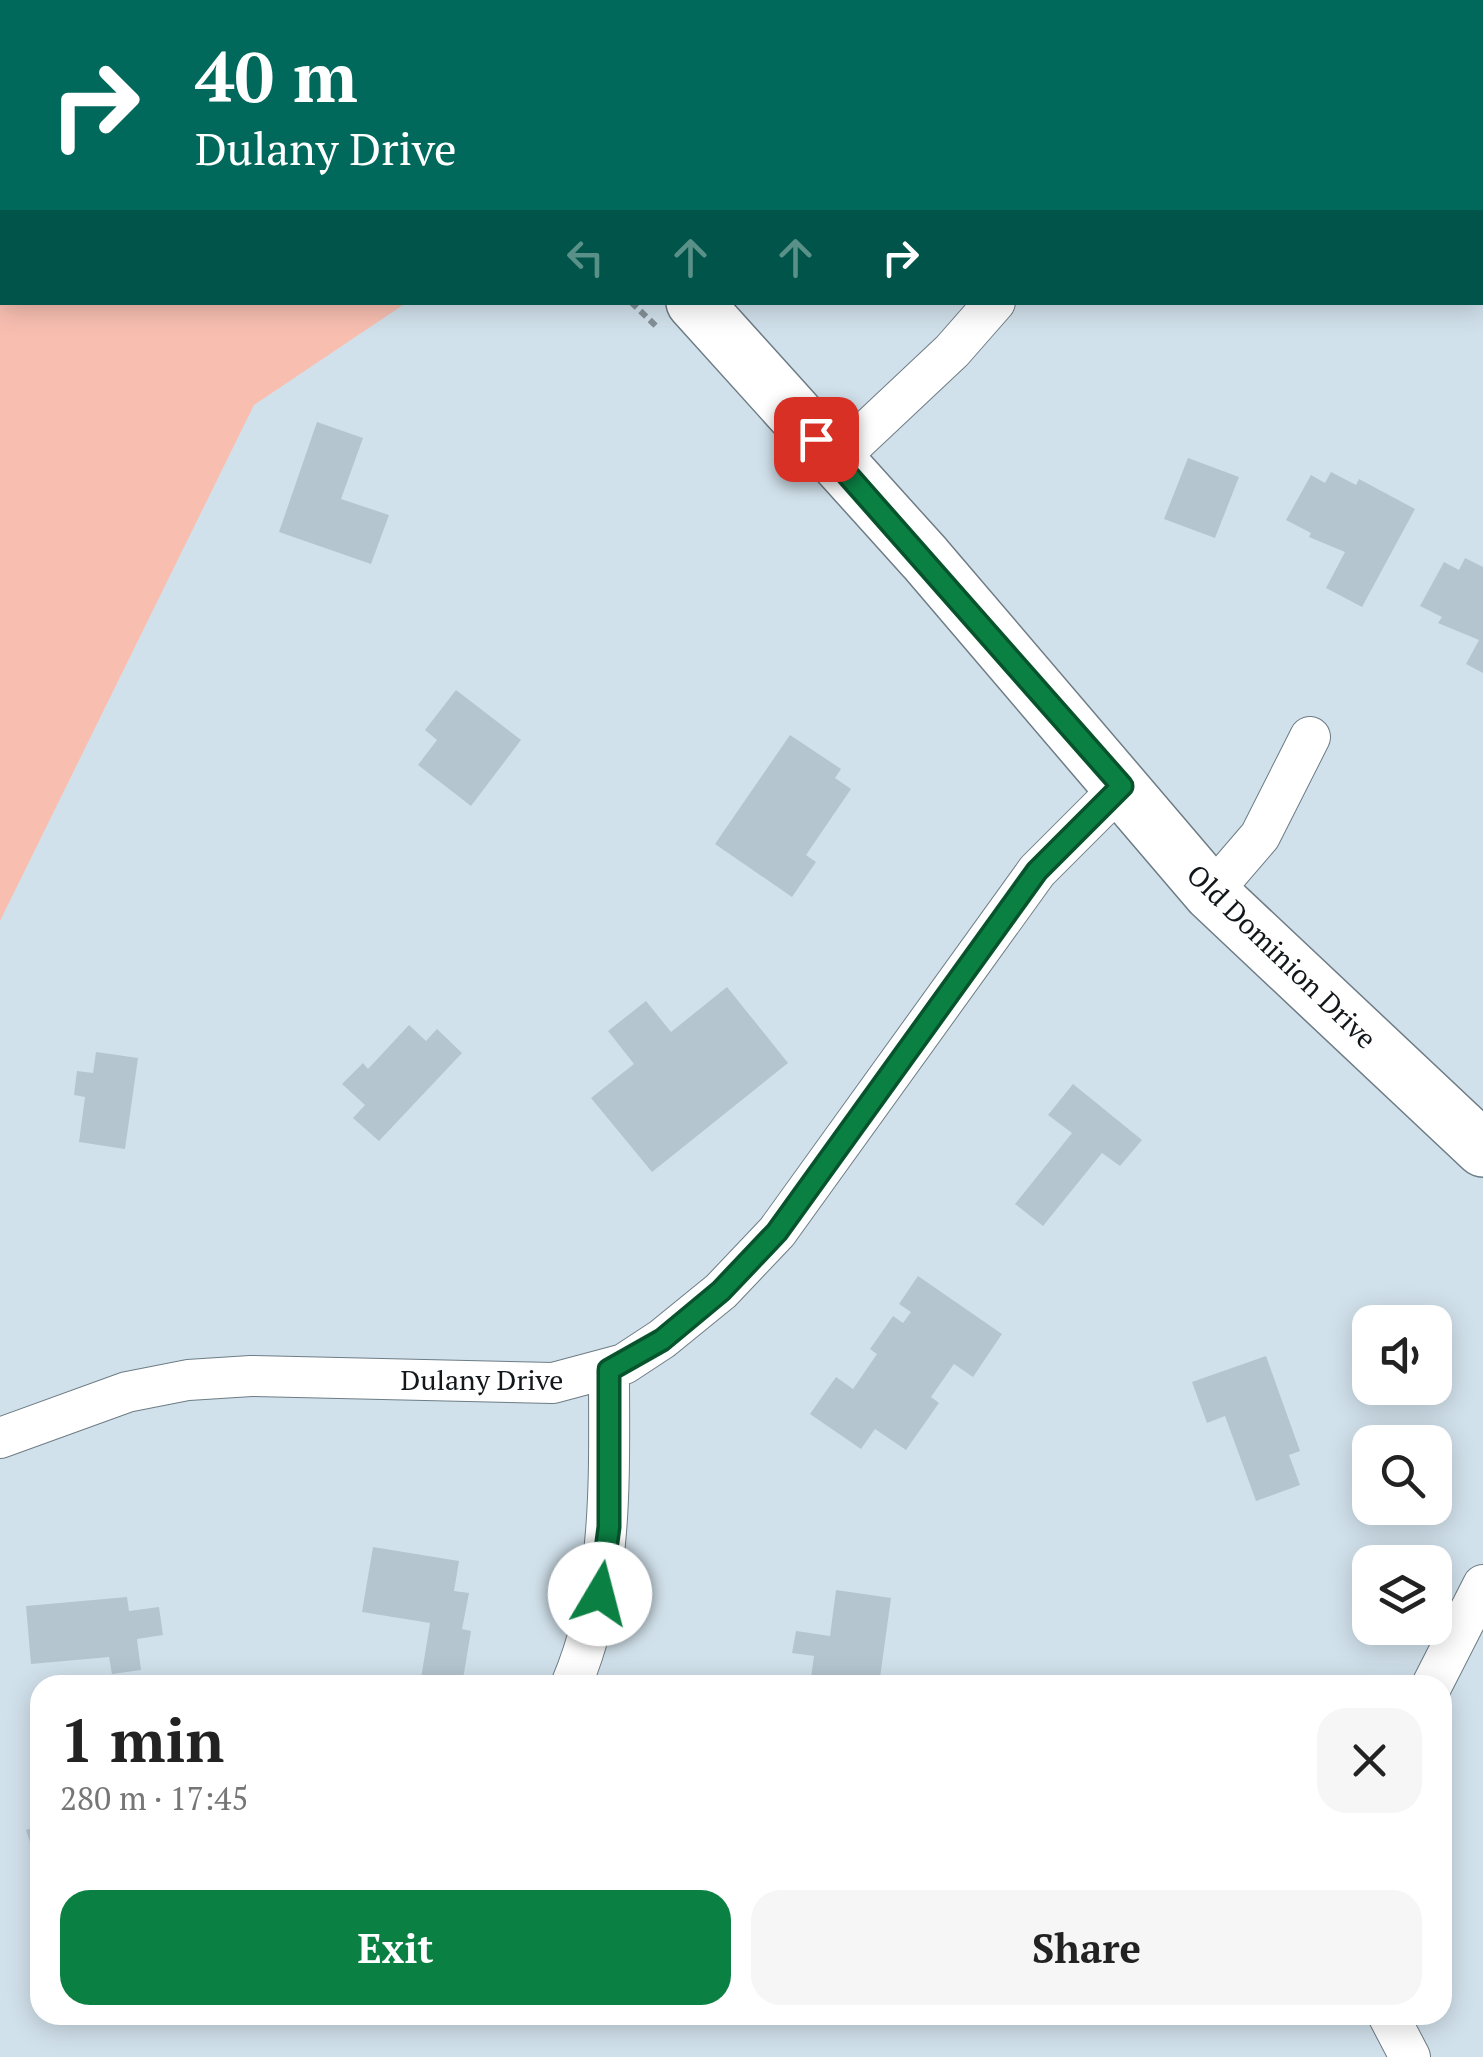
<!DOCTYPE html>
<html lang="en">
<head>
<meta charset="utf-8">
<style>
	body { margin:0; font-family:"PT Serif",serif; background:#f6f6f6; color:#222; height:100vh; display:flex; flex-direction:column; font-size:38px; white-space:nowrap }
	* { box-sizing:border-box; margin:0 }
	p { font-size:32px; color:#767676 }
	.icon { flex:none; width:55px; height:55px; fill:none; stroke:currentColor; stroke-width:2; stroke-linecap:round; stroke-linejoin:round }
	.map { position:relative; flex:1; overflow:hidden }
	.side { position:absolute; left:30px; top:1675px; width:1422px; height:350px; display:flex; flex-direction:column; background:#fff; border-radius:30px; box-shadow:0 5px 25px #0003 }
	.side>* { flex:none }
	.guide { position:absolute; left:0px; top:0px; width:1485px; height:305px; box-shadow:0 5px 25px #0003; background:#00695c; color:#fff; overflow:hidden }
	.fabs { position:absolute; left:1352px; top:1305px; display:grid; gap:20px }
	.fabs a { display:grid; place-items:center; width:100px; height:100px; border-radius:20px; background:#fff; box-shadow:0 5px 25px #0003; font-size:50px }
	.pin { position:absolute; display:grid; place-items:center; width:85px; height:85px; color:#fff; margin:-42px; border-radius:20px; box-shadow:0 5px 15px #0006 }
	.me { position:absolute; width:110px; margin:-55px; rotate:8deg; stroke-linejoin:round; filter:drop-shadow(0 0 8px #0008) }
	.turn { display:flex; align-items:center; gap:35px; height:210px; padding:0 30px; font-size:45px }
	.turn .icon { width:130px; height:130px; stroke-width:2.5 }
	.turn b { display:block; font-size:70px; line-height:85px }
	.lanes { display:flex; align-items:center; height:95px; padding:0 30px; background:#0003; justify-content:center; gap:50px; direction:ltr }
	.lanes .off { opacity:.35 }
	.round { display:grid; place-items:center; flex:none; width:105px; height:105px; border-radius:30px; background:#f6f6f6 }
	.headline { display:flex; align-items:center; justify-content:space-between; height:170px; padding:0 30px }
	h1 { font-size:60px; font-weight:700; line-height:75px }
	.cta { display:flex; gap:20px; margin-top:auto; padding:20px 30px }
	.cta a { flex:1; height:115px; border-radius:30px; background:#0b8043; color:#fff; font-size:40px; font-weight:700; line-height:115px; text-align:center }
	.cta a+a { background:#f6f6f6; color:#222 }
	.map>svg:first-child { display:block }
</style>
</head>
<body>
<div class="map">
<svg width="1483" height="2057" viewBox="0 0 1483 2057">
	<rect width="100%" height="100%" fill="#d1e1eb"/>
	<path fill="#f8bfb1" d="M0,0L181,2H2V302L406,303L254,405L0,921Z"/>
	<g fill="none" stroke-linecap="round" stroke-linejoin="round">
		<path stroke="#9a5d4f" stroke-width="10" d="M177,2L181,0
			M0,110L2,109"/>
	</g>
	<path fill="#b5c5cf" d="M317,422L363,438L341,499L389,515L371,564L279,532Z
		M1188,458L1239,477L1215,538L1164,519Z
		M1331,472L1356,485L1359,479L1415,509L1362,607L1326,588L1345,552L1309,537L1311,533L1286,520L1311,475L1325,483Z
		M1465,558L1483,567V673L1466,664L1479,640L1438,623L1442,617L1420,606L1444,562L1459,570Z
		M456,690L521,740L471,806L418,765L437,740L425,730Z
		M790,735L841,769L835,778L851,789L806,855L816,862L792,897L715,844Z
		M727,987L788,1063L652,1172L591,1098L634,1064L608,1031L646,1001L671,1032Z
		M409,1025L426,1041L437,1029L462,1053L379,1141L353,1118L365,1105L342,1084L363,1063L368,1069Z
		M96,1052L138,1058L125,1149L79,1142L85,1097L74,1095L77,1071L93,1073Z
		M1073,1084L1142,1140L1120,1166L1102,1153L1043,1226L1015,1204L1072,1133L1048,1115Z
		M918,1276L1002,1334L973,1377L954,1364L931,1397L939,1403L906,1450L875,1429L861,1449L810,1414L836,1377L853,1389L877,1354L870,1349L893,1316L903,1323L911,1312L899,1304Z
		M1266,1356L1300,1451L1289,1455L1300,1485L1256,1501L1225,1416L1207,1423L1192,1382Z
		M373,1547L459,1561L454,1591L469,1593L462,1629L471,1631L462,1685H420L430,1623L362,1612Z
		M836,1590L891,1598L879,1685H810L814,1656L792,1653L796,1631L830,1636Z
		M127,1597L129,1611L159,1607L163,1635L137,1639L141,1670L112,1674L109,1657L31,1664L26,1606Z
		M40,1826V1868L39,1869L26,1830Z
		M1092,2015H1145L1144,2021L1092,2018Z"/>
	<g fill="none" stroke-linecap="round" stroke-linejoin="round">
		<g stroke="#6d7c85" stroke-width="42">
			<path id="street" d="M834,462L952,351L995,302
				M1211,893L1260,836L1310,737
				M0,1438L127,1392L188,1380L251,1376L553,1383L624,1364L662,1339L721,1291L777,1232L1037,871L1122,786
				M571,1685C614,1584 609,1478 609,1370
				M1432,1685L1483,1585
				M1388,2015L1410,2057"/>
		</g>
		<g stroke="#6d7c85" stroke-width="58">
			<path id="secondary" d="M374,0L377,2
				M694,302L925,558L1211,893L1483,1149"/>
		</g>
		<path stroke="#859198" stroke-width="6" stroke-dasharray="8 5" stroke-linecap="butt" d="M317,0L319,2
			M288,2L292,0
			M0,189L2,188
			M631,302L656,326"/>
		<use href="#street" stroke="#fff" stroke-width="40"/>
		<use href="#secondary" stroke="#fff" stroke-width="55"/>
	</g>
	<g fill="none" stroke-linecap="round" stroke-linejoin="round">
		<g stroke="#07532c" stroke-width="25">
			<path id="route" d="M600,1594L609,1527V1370L662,1340L721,1291L777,1232L1037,871L1122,786L816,439"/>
		</g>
		<use href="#route" stroke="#0b8043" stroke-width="18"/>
	</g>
	<g text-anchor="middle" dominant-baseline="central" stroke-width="10" stroke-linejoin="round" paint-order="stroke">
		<g font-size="28" fill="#11171a" stroke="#fff">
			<text transform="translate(1282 956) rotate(44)">Old Dominion Drive</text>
			<text x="482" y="1379">Dulany Drive</text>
		</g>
	</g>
</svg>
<div class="fabs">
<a><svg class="icon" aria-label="sound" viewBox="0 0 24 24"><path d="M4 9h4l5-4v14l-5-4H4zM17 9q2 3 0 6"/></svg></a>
<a><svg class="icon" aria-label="search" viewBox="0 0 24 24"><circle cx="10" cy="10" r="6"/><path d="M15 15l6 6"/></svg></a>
<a><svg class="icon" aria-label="layers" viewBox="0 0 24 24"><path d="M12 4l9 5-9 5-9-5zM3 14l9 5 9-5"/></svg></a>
</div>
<div class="pin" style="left:816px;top:439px;background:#d93025"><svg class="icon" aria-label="arrive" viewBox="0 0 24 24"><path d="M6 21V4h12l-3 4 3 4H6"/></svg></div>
<svg class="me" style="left:600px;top:1594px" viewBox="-20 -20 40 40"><circle r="19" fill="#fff"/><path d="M0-13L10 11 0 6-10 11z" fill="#0b8043"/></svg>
<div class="guide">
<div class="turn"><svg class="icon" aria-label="right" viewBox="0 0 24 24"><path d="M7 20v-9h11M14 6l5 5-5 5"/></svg><div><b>40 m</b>Dulany Drive</div></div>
<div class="lanes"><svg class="icon off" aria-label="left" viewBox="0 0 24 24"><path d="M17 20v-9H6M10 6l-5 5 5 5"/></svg><svg class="icon off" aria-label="ahead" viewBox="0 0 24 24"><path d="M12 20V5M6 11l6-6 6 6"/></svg><svg class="icon off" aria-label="ahead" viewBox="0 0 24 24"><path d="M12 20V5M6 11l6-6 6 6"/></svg><svg class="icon" aria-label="right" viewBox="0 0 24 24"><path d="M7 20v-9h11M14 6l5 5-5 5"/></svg></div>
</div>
<section class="side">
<div class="headline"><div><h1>1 min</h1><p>280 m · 17:45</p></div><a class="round"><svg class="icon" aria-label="close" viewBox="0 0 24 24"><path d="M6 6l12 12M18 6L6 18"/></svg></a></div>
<div class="cta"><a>Exit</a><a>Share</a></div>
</section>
</div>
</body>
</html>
